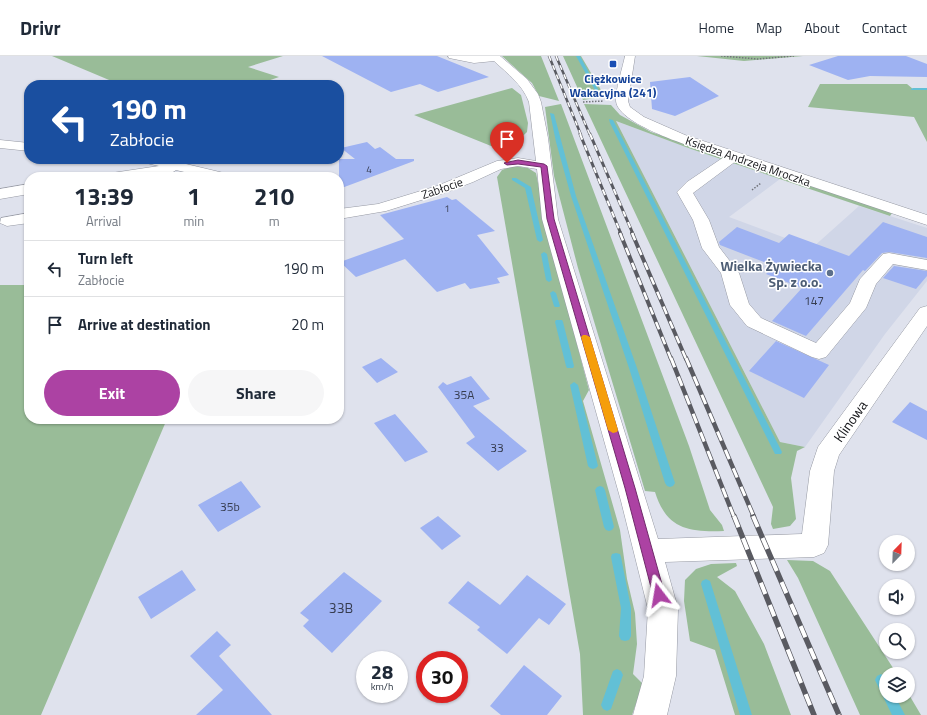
<!DOCTYPE html>
<html lang="en">
<head>
<meta charset="utf-8">
<style>
	body { margin:0; font-family:"Titillium Web",sans-serif; background:#f6f6f7; color:#1f2937; height:100vh; display:flex; flex-direction:column; font-size:15px; white-space:nowrap }
	* { box-sizing:border-box; margin:0 }
	p { font-size:13px; color:#747a83 }
	.icon { flex:none; width:22px; height:22px; fill:none; stroke:currentColor; stroke-width:2; stroke-linecap:round; stroke-linejoin:round }
	.map { position:relative; flex:1; overflow:hidden }
	.panel { position:absolute; left:24px; top:116px; width:320px; height:252px; display:flex; flex-direction:column; background:#fff; border-radius:16px; box-shadow:0 1px 3px #0004 }
	.panel>* { flex:none }
	.hud { position:absolute; left:24px; top:24px; width:320px; height:84px; border-radius:16px; box-shadow:0 1px 3px #0004; background:#1a4fa0; color:#fff; overflow:hidden }
	.needle { width:26px; rotate:23deg }
	.controls { position:absolute; left:879px; top:479px; display:grid; gap:8px }
	.controls a { display:grid; place-items:center; width:36px; height:36px; border-radius:50%; background:#fff; box-shadow:0 1px 3px #0004; font-size:20px }
	.speed { position:absolute; left:356px; top:595px; display:flex; gap:8px; font-size:20px; font-weight:700; text-align:center }
	.speed>* { display:grid; place-content:center; width:52px; height:52px; border-radius:50%; background:#fff; box-shadow:0 1px 3px #0004; line-height:1 }
	.speed small { font-size:10px; font-weight:400 }
	.speed .limit { border:6px solid #d22; background:#fff; color:#111 }
	.pin { position:absolute; display:grid; place-items:center; width:34px; height:34px; color:#fff; margin:-41px -17px; border-radius:50% 50% 50% 0; rotate:-45deg; box-shadow:0 0 4px #0007 }
	.pin .icon { rotate:45deg }
	.me { position:absolute; width:44px; margin:-22px; rotate:346deg; stroke-linejoin:round; filter:drop-shadow(0 0 3px #0008) }
	.turn { display:flex; align-items:center; gap:14px; height:84px; padding:0 20px; font-size:18px }
	.turn .icon { width:52px; height:52px; stroke-width:2.5 }
	.turn b { display:block; font-size:28px; line-height:34px }
	.eta { display:flex; justify-content:space-evenly; align-items:center; height:68px; text-align:center }
	.eta b { font-size:24px; font-weight:700; line-height:28px }
	.primary-button { display:flex; gap:8px; margin-top:auto; padding:8px 20px }
	.primary-button a { flex:1; height:46px; border-radius:24px; background:#ac42a3; color:#fff; font-size:16px; font-weight:700; line-height:46px; text-align:center }
	.primary-button a+a { background:#f6f6f7; color:#1f2937 }
	ul { padding:0; list-style:none }
	li { display:flex; align-items:center; gap:12px; height:56px; padding:0 20px; border-top:1px solid #e0e1e3 }
	li div { flex:1 }
	li b { display:block; font-size:15px }
	li em { font-style:normal }
	header { display:flex; align-items:center; gap:24px; box-sizing:border-box; height:56px; padding:0 20px; background:#fff; border-bottom:1px solid #e0e1e3 }
	header strong { font-size:19px }
	nav { display:flex; gap:22px; margin-inline-start:auto; font-size:14px }
	.map>svg:first-child { display:block }
</style>
</head>
<body>
<header>
<strong>Drivr</strong>
<nav><a>Home</a><a>Map</a><a>About</a><a>Contact</a></nav>
</header>
<div class="map">
<svg width="927" height="659" viewBox="0 0 927 659">
	<rect width="100%" height="100%" fill="#dfe2ed"/>
	<path fill="#d0d6e7" d="M616,65L691,93L780,123L729,161L812,192L859,150L927,172V225L885,278L805,391L780,386Z"/>
	<path fill="#99bc98" d="M52,0H283L248,11L279,21L256,29H121Z
		M502,0H541L559,45L539,40L532,27Z
		M563,0H581L601,34V41L583,44Z
		M697,0H803L744,5Z
		M820,28H907L913,33L927,34V86L914,61L808,51Z
		M512,32L521,39L528,67L527,76L506,96L414,59Z
		M561,48L689,390L710,454L722,469L724,475C689,476 667,474 655,436L645,435L578,212L554,120L545,51Z
		M584,48L611,49L620,59L651,76L892,157L890,160L691,93L616,65L780,386L805,391L797,395L791,422L796,463L790,470L773,473L771,468L773,451Z
		M513,110L528,112L536,117L549,182L589,334L583,345L620,474L627,523L635,557L637,588L633,618L643,628L632,659H583L580,598L497,121L502,114Z
		M0,229H29V363H167L41,659H0Z
		M787,504L813,505L830,515L897,618H886V640H908V637L921,659H860L798,522Z
		M736,507L737,510L717,521L735,535L764,588L791,659H735L715,594L690,585L684,545L685,524L696,513L711,508Z"/>
	<g fill="none" stroke-linecap="round" stroke-linejoin="round">
		<path fill="#62c0d6" fill-rule="evenodd" d="M576,0H580L599,35L595,34Z
			M913,32H927V34H911V33Z
			M550,57L554,58L576,140L637,312L675,427L673,430L670,431L667,430L665,427L629,312L571,140L556,86Z
			M609,63L613,64L782,396L781,398H775L774,396L610,67Z
			M512,122H516L531,131L543,184L542,185L540,186L537,184L525,132L512,124Z
			M544,196L547,198L552,224L549,226L546,224L541,198Z
			M553,235L556,237L560,250L559,251H555L554,250L550,237Z
			M556,264H562L563,266L574,310L573,312H567L566,310L555,266Z
			M574,326L578,329L598,410L596,412L593,413L590,412L588,410L570,329Z
			M600,430L603,431L605,434L614,471L612,474L609,475L606,474L604,471L595,434L597,431Z
			M616,497L620,498L621,501L631,552V580L629,584L625,585L621,584L619,580L621,552L611,501L612,498Z
			M706,523L710,525L711,528L752,659H740L701,528L702,525Z
			M617,613L621,615L623,619L611,653L607,655L603,653L601,649L613,615Z
			M881,618L886,622V640H895L905,659H892L875,624L877,620Z"/>
	</g>
	<path fill="#9eb2f2" d="M322,0H437L489,21L438,36L420,28L391,36Z
		M838,0H906L927,8V21L870,20L848,24L809,9Z
		M690,21L719,40L675,60L652,53L650,26Z
		M367,86L375,93L380,91L396,103H414V105L339,133V103H355L341,92Z
		M447,141L452,144L456,143L495,175L477,179L509,219L497,222L500,227L470,233L465,227L437,236L405,203L356,221L340,206L404,183L380,159Z
		M883,166L927,181V202L889,196L882,197L865,215L863,214L806,280L772,265L802,232L766,218L774,210L720,189L719,186L737,171L779,187L789,178L849,200Z
		M894,210L927,215V220L916,233L883,222Z
		M776,285L829,309L804,342L749,315Z
		M381,302L398,316L377,327L362,311Z
		M471,320L490,343L473,350L527,395L498,415L466,387L475,381L438,331L443,326L447,329Z
		M910,346L927,355V384L892,366Z
		M395,358L428,396L405,406L374,367Z
		M241,425L261,451L218,476L198,449Z
		M438,460L461,480L442,494L420,472Z
		M182,514L196,534L151,563L138,541Z
		M344,516L382,545L332,597L303,570L309,564L300,557Z
		M527,519L566,548L549,569L539,562L507,598L477,574L480,571L448,547L468,525L500,549Z
		M217,575L231,589L219,600L272,659H196L223,634L190,600Z
		M524,609L562,640L547,659H501L490,650Z"/>
	<g fill="none" stroke-linecap="round" stroke-linejoin="round">
		<g stroke="#9699a3" stroke-width="1">
			<path id="minor" d="M448,0H500L527,23L538,38L541,46L548,82L558,163L658,483L802,478L810,415L818,391L920,252L927,250V270L839,399L834,415L828,489L824,497L814,501L665,506L678,553L676,620L667,659H633L644,620L648,553L621,445L542,163L537,113L518,110L501,113L473,126L447,136L386,155L339,163V153L378,148L437,130L497,105L518,102L536,105L529,46C522,28 508,18 494,5L474,7L449,2Z
				M625,0H635L628,45L630,51L644,61L685,79L927,159V169L736,105L693,137L709,164L719,191L739,217L749,248L761,262L816,287L850,247L860,223L883,198L889,197L927,204V214L893,208L876,228L866,252L826,301L819,303L812,301L747,270L730,249L721,217L702,192L693,164L677,136L687,126L724,101C702,94 618,70 616,45C615,36 623,10 625,0Z
				M0,84L29,87V95L0,92Z
				M140,103H165L228,118L230,121H205L176,114C167,123 118,121 105,121L107,118L112,117L159,110L142,106Z
				M29,128V138L0,143V133Z
				M29,157V167L7,170L0,167L1,162Z"/>
		</g>
		<path stroke="#71737a" stroke-width="1.5" stroke-dasharray="1.5 1.5" stroke-linecap="butt" d="M721,0L757,3L794,0
			M583,46L604,45
			M752,134L761,127"/>
		<use href="#minor" fill="#fff" fill-rule="evenodd"/>
		<g stroke="#595a61" stroke-width="2.5">
			<path id="rail-far4" d="M549,0L581,79
				M556,0L590,79"/>
		</g>
		<g stroke="#595a61" stroke-width="3">
			<path id="rail-far3" d="M580,78L621,178
				M590,78L633,178"/>
		</g>
		<g stroke="#595a61" stroke-width="4">
			<path id="rail-far2" d="M620,177L671,303
				M632,177L686,303"/>
		</g>
		<g stroke="#595a61" stroke-width="4.5">
			<path id="rail-far1" d="M671,302L734,461
				M686,302L754,461"/>
		</g>
		<g stroke="#595a61" stroke-width="5.5">
			<path id="rail" d="M734,460L814,659
				M753,460L839,659"/>
		</g>
		<use href="#rail-far4" stroke="#fff" stroke-width="1.5" stroke-dasharray="5" stroke-linecap="butt"/>
		<use href="#rail-far3" stroke="#fff" stroke-width="2" stroke-dasharray="6" stroke-linecap="butt"/>
		<use href="#rail-far2" stroke="#fff" stroke-width="2.5" stroke-dasharray="8" stroke-linecap="butt"/>
		<use href="#rail-far1" stroke="#fff" stroke-width="3" stroke-dasharray="10" stroke-linecap="butt"/>
		<use href="#rail" stroke="#fff" stroke-width="4" stroke-dasharray="12" stroke-linecap="butt"/>
	</g>
	<path fill="#ac42a3" stroke="#702b6a" d="M518,104L544,108L547,110L554,163L635,432L665,539L663,543L659,545L655,543L653,539L625,432L547,163L541,111L518,108L507,109L504,107Z"/>
	<path fill="#f59e0b" d="M583,279H586L590,281L618,374L617,376L613,377L608,374L581,281Z"/>
	<rect fill="#1a4fb4" stroke="#fff" stroke-width="1.5" x="609" y="4" width="8" height="8" rx="2"/>
	<circle fill="#5c6f8a" stroke="#fff" stroke-width="1.5" cx="830" cy="217" r="4"/>
	<g text-anchor="middle" dominant-baseline="central" stroke-width="3" stroke-linejoin="round" paint-order="stroke">
		<g font-size="10" fill="#363c4f">
			<text x="369" y="113">4</text>
			<text x="447" y="152">1</text>
		</g>
		<g font-size="12" font-weight="bold" fill="#164399" stroke="#fff">
			<text x="613" y="22">Ciężkowice<tspan x="613" dy="14">Wakacyjna (241)</tspan></text>
		</g>
		<g font-size="12" fill="#141519" stroke="#fff">
			<text transform="translate(748 105) rotate(19)">Księdza Andrzeja Mroczka</text>
			<text transform="translate(442 132) rotate(-19)">Zabłocie</text>
		</g>
		<g font-size="12" fill="#363c4f">
			<text x="814" y="244">147</text>
			<text x="464" y="338">35A</text>
			<text x="497" y="391">33</text>
			<text x="230" y="450">35b</text>
		</g>
		<g font-size="14" font-weight="bold" fill="#4e5e75" stroke="#fff" text-anchor="end">
			<text x="822" y="209">Wielka Żywiecka<tspan x="822" dy="16">Sp. z o.o.</tspan></text>
		</g>
		<g font-size="14" fill="#141519" stroke="#fff">
			<text transform="translate(850 365) rotate(-55)">Klinowa</text>
		</g>
		<g font-size="14" fill="#363c4f">
			<text x="341" y="551">33B</text>
		</g>
	</g>
</svg>
<div class="controls">
<a><svg class="needle" viewBox="-14 -14 28 28"><path d="M0-13l5 13h-10z" fill="#e53935"/><path d="M0 13l5-13h-10z" fill="#747a83"/></svg></a>
<a><svg class="icon" aria-label="sound" viewBox="0 0 24 24"><path d="M4 9h4l5-4v14l-5-4H4zM17 9q2 3 0 6"/></svg></a>
<a><svg class="icon" aria-label="search" viewBox="0 0 24 24"><circle cx="10" cy="10" r="6"/><path d="M15 15l6 6"/></svg></a>
<a><svg class="icon" aria-label="layers" viewBox="0 0 24 24"><path d="M12 4l9 5-9 5-9-5zM3 14l9 5 9-5"/></svg></a>
</div>
<div class="speed"><div>28<small>km/h</small></div><div class="limit">30</div></div>
<div class="pin" style="left:507px;top:107px;background:#d93025"><svg class="icon" aria-label="arrive" viewBox="0 0 24 24"><path d="M6 21V4h12l-3 4 3 4H6"/></svg></div>
<svg class="me" style="left:659px;top:539px" viewBox="-20 -20 40 40"><path d="M0-17L14 15 0 8-14 15z" fill="#ac42a3" stroke="#fff" stroke-width="4"/></svg>
<div class="hud">
<div class="turn"><svg class="icon" aria-label="left" viewBox="0 0 24 24"><path d="M17 20v-9H6M10 6l-5 5 5 5"/></svg><div><b>190 m</b>Zabłocie</div></div>
</div>
<section class="panel">
<div class="eta">
<div><b>13:39</b><p>Arrival</p></div>
<div><b>1</b><p>min</p></div>
<div><b>210</b><p>m</p></div>
</div>
<ul>
<li><svg class="icon" aria-label="left" viewBox="0 0 24 24"><path d="M17 20v-9H6M10 6l-5 5 5 5"/></svg><div><b>Turn left</b><p>Zabłocie</p></div><em>190 m</em></li>
<li><svg class="icon" aria-label="arrive" viewBox="0 0 24 24"><path d="M6 21V4h12l-3 4 3 4H6"/></svg><div><b>Arrive at destination</b></div><em>20 m</em></li>
</ul>
<div class="primary-button"><a>Exit</a><a>Share</a></div>
</section>
</div>
</body>
</html>
